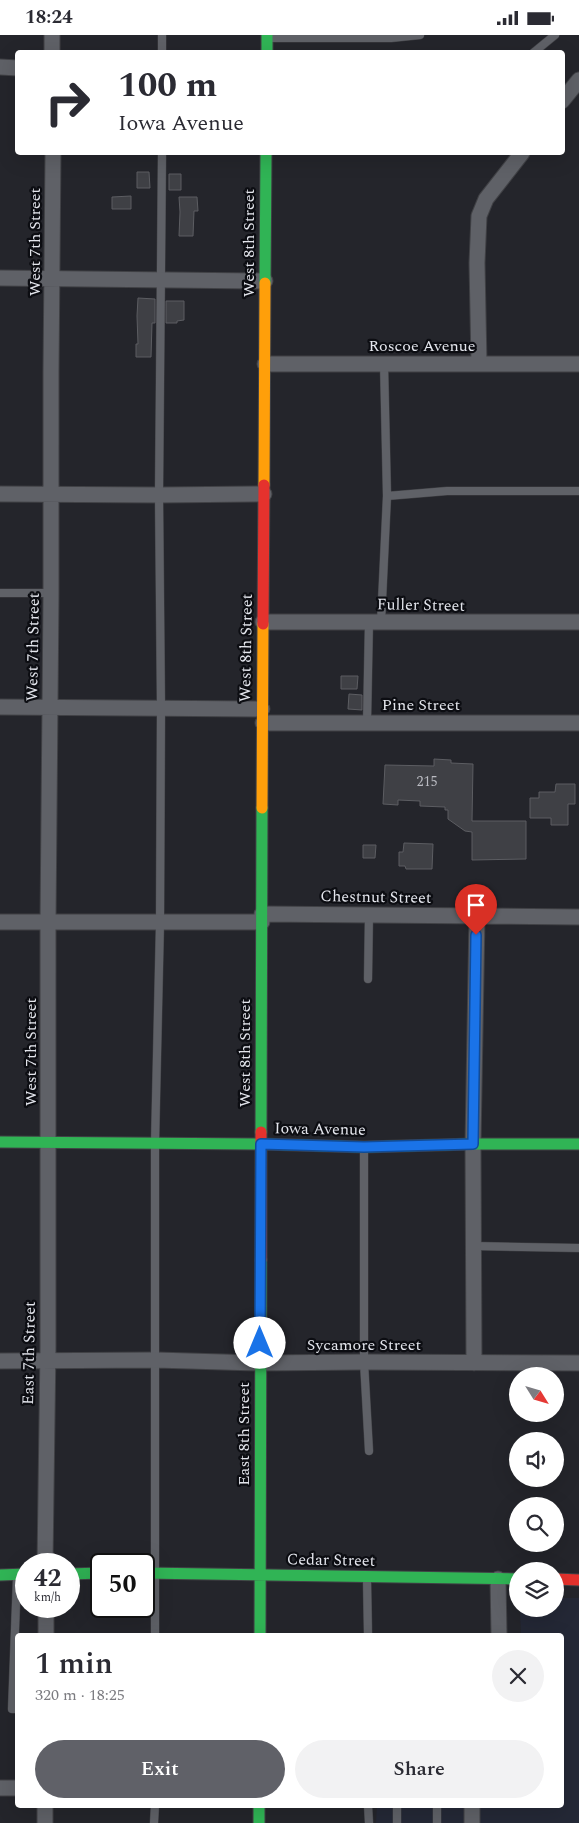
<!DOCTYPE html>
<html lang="en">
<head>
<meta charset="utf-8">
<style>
	body { margin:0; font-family:Spectral,serif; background:#f2f2f3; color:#2b2b33; height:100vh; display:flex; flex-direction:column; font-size:19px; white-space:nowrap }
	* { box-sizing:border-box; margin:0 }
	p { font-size:16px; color:#7c7c81 }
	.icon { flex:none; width:28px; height:28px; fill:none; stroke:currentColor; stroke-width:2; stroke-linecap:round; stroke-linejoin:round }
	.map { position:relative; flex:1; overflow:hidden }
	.sheet { position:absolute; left:15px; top:1598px; width:549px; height:175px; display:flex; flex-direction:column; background:#fff; border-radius:5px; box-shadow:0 5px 20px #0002 }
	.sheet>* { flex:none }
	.guide { position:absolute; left:15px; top:15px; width:550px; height:105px; border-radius:5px; box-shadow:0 5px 20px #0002; background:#fff; color:#2b2b33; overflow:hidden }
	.needle { width:32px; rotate:127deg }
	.buttons { position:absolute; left:509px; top:1332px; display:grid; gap:10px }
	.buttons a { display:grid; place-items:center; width:55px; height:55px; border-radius:50%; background:#fff; box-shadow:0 5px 20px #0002; font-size:25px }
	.speed { position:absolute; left:15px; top:1518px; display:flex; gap:10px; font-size:25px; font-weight:700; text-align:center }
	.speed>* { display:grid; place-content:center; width:65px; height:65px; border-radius:50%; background:#fff; box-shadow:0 5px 20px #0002; line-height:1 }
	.speed small { font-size:12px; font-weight:400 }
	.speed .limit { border:2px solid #111; border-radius:8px; background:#fff; color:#111 }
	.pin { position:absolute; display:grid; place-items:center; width:42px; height:42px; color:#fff; margin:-51px -21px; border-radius:50% 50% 50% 0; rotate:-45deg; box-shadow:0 0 5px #0007 }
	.pin .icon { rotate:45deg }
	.me { position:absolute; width:55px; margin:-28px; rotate:0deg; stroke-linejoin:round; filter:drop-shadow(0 0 4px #0008) }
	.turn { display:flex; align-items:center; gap:18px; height:105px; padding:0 20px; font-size:22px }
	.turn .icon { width:65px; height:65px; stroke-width:2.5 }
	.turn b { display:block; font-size:35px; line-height:42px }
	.round { display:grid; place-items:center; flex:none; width:52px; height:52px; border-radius:26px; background:#f2f2f3 }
	.headline { display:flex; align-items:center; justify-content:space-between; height:85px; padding:0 20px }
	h1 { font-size:30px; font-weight:600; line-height:38px }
	.primary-button { display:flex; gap:10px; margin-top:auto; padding:10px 20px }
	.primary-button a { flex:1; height:58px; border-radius:30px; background:#606168; color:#fff; font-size:20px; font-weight:600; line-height:58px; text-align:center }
	.primary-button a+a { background:#f2f2f3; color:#2b2b33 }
	.status { display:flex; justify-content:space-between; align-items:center; height:35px; padding:0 25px; background:#fff; direction:ltr }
	.status svg { height:14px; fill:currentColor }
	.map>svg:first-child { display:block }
</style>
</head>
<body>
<div class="status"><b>18:24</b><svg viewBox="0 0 49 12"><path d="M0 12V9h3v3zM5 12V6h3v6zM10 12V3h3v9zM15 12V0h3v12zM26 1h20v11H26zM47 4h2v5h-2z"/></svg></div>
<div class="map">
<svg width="579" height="1788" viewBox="0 0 579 1788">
	<rect width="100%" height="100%" fill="#24252b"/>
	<path fill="#242836" d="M555,1563H579V1788H376L377,1770H561V1600H521L520,1574H555Z"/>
	<path fill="#3f4045" stroke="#5c5d62" d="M137,137H149L150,153H137Z
		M169,139H181V155H169Z
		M131,161V174H112V162Z
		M179,162H197L198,176H194L193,201H179L180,177Z
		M138,263L155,264V288H152L151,322H136V309H138L137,281Z
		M166,266H184V285L177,286V288H166Z
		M341,641H358L357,654H341Z
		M349,659L362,660V675L348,674Z
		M434,724L451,725V728L473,729L472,786H526V824L472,825V797L465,796L448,784V775H445V772L420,771V766L398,765V770L383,769L385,730L434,731Z
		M556,749H575V769H568V790H551V783H530V763H539V757H555Z
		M404,808L433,809L432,834H406L405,831H399V817H403Z
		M363,810H376L375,823H363Z"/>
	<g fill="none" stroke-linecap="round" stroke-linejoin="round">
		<g stroke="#404145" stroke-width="9">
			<path id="lane" d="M269,3H391L420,0
				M162,18V0
				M533,18L555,0
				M387,461L447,456H579
				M0,558H51
				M381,587L387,461L384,328
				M367,688L369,586
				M368,944L369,879
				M364,1114V1327L369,1416
				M473,1211L579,1213
				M17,1542L12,1674H18
				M367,1544L368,1600
				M155,1600V1109L160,888L161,673L159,460L162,118
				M368,1770L369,1788
				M154,1788L155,1770
				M397,1788V1770
				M437,1788V1770"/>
		</g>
		<g stroke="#404145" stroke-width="17">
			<path id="street" d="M52,18V0
				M0,32L18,33
				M562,66L579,45
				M0,243L265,246
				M265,329H579
				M479,329L477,228L479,181L486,164L522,118
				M0,459L159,460L264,459
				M263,587H579
				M0,672L262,674
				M263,688H579
				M262,879L579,882
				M0,887H262
				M0,1326L156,1325L260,1328L364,1327L579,1328
				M474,1328L473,1109L477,882
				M45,1529L48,1312V887L51,560V337L53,118
				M498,1544L499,1600
				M46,1600V1571
				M0,1753H18
				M45,1770V1788
				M472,1788V1770"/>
		</g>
		<g stroke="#404145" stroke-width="13">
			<path id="fast" d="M267,0V18
				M265,248L266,118
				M261,1097L262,773
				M0,1107L261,1109L364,1112L473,1109H579
				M144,1538L518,1544
				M69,1539L101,1538
				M0,1540L26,1539
				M260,1600L261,1225
				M259,1770V1788"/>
		</g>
		<g stroke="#404145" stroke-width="13">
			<path id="slow" d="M264,450L265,248
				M262,773L263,589"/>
		</g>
		<g stroke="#404145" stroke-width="13">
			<path id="jam" d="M263,589L264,450
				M261,1225V1097
				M555,1544L579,1545"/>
		</g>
		<use href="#lane" stroke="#5f6167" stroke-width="8"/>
		<use href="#street" stroke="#5f6167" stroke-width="15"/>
		<use href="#fast" stroke="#30b455" stroke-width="11"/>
		<use href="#slow" stroke="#ff9f0a" stroke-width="11"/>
		<use href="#jam" stroke="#e5322d" stroke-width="11"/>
	</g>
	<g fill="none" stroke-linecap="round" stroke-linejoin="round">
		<g stroke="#114b97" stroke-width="12">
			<path id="route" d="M260,1308L261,1109L364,1112L473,1109L476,900"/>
		</g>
		<use href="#route" stroke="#1a73e8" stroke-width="9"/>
	</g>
	<g text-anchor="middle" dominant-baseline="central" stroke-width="4.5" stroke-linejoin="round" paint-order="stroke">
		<g font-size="14" fill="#bbbcc3">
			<text x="427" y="746">215</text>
		</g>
		<g font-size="16" fill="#e4e6ed" stroke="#0c0d12">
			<text transform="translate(35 207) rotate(-90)">West 7th Street</text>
			<text transform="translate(249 208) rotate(-90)">West 8th Street</text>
			<text x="422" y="311">Roscoe Avenue</text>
			<text transform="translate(421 570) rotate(1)">Fuller Street</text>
			<text transform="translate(33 612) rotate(-89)">West 7th Street</text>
			<text transform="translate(246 613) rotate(-89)">West 8th Street</text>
			<text x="421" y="670">Pine Street</text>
			<text transform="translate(376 862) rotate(1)">Chestnut Street</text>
			<text transform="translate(31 1017) rotate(-90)">West 7th Street</text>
			<text transform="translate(245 1018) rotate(-90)">West 8th Street</text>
			<text transform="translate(320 1094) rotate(1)">Iowa Avenue</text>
			<text x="364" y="1310">Sycamore Street</text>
			<text transform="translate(29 1318) rotate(-89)">East 7th Street</text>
			<text transform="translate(244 1399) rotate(-90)">East 8th Street</text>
			<text transform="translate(331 1525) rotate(1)">Cedar Street</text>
		</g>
	</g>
</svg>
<div class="buttons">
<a><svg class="needle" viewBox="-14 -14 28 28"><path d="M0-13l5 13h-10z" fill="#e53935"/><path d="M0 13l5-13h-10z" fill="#7c7c81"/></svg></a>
<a><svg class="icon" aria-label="sound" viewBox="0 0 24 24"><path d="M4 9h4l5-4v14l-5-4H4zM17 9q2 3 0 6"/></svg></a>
<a><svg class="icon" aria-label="search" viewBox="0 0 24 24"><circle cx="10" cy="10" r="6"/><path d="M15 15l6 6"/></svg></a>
<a><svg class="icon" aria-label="layers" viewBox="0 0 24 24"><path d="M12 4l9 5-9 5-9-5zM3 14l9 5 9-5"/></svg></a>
</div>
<div class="speed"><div>42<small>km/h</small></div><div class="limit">50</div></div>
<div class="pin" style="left:476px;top:900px;background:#d93025"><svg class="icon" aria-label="arrive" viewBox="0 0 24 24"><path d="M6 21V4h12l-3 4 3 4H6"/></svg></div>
<svg class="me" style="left:260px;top:1308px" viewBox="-20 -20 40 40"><circle r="19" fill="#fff"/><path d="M0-13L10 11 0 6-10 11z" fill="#1a73e8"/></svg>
<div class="guide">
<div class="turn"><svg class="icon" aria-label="right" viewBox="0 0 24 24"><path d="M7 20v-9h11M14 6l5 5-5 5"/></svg><div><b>100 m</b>Iowa Avenue</div></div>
</div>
<section class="sheet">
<div class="headline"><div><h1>1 min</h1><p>320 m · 18:25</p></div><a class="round"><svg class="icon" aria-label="close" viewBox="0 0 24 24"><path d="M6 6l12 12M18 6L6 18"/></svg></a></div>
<div class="primary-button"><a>Exit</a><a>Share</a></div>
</section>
</div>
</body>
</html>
